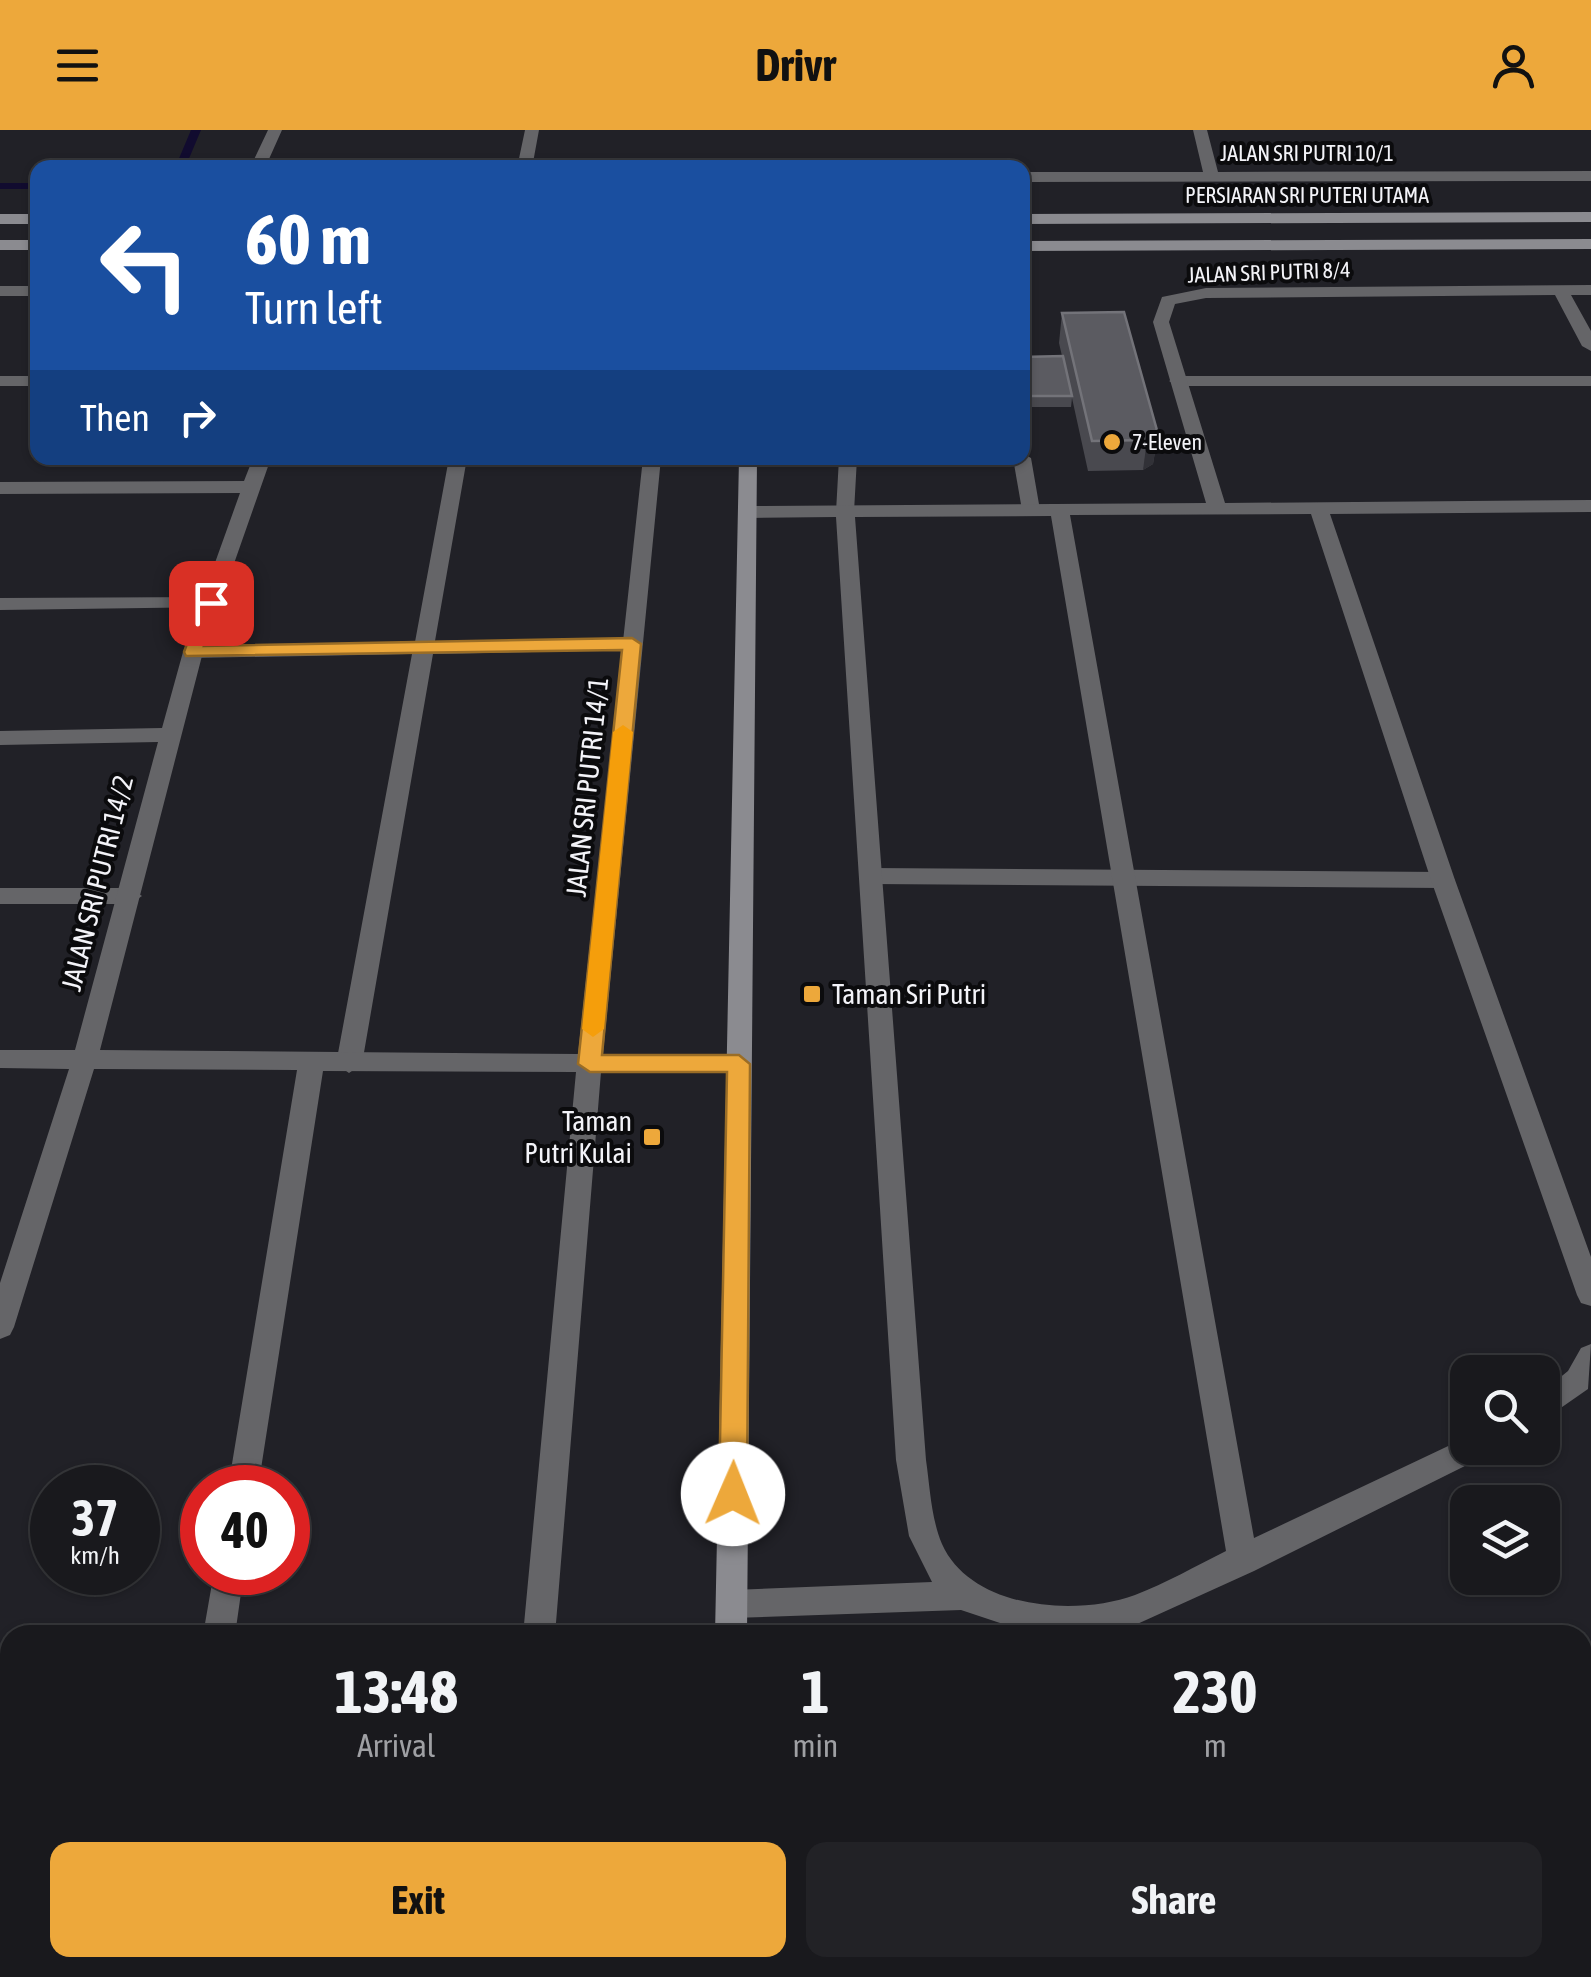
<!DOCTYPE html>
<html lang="en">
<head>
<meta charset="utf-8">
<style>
	body { margin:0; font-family:"Asap Condensed",sans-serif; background:#222226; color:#f1f3f6; height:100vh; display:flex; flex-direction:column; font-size:38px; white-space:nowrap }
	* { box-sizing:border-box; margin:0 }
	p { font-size:32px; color:#9fa0a4 }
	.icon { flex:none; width:55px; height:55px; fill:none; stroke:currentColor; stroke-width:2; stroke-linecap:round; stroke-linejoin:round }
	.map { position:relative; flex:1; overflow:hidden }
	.panel { position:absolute; left:0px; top:1495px; width:1592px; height:352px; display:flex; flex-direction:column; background:#19191d; border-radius:30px 30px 0 0; box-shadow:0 2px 8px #0004,0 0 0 2px #37383b }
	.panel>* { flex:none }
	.top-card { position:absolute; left:30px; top:30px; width:1000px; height:305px; border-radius:20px; box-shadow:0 2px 8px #0004,0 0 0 2px #37383b; background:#1a4fa0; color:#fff; overflow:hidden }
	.buttons { position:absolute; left:1450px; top:1225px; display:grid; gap:20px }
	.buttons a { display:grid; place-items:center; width:110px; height:110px; border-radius:20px; background:#19191d; box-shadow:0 2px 8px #0004,0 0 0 2px #37383b; font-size:50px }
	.speed { position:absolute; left:30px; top:1335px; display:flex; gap:20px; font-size:50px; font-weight:700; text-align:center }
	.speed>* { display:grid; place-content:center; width:130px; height:130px; border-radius:50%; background:#19191d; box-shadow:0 2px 8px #0004,0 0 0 2px #37383b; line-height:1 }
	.speed small { font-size:25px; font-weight:400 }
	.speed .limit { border:15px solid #d22; background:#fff; color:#111 }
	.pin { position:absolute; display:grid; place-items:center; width:85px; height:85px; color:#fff; margin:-42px; border-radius:20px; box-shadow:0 5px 15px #0006 }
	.me { position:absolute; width:110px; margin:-55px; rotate:1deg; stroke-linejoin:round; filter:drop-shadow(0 0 8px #0008) }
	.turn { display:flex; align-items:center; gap:35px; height:210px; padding:0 50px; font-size:45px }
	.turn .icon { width:130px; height:130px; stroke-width:2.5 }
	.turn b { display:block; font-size:70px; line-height:85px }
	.then { display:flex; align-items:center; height:95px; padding:0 50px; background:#0003; gap:20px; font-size:38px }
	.eta { display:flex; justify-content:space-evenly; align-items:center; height:170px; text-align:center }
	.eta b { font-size:60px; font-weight:700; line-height:70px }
	.primary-button { display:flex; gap:20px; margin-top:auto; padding:20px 50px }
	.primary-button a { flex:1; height:115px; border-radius:20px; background:#eda83b; color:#111; font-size:40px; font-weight:700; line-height:115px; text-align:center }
	.primary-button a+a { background:#222226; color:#f1f3f6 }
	header { display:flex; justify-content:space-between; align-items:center; height:130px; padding:0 50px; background:#eda83b; color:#111; font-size:45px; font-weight:700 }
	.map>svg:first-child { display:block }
</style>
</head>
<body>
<header><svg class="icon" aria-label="menu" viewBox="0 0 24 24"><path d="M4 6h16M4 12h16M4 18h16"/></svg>Drivr<svg class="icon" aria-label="person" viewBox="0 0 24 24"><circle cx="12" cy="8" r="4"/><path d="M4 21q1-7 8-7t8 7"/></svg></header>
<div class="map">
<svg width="1591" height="1847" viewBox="0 0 1591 1847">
	<rect width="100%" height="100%" fill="#212127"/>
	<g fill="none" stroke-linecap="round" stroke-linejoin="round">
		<path fill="#110b2f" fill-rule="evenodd" d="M191,0H201L185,38H175Z
			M0,53H38V59H0Z"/>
		<path fill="#656568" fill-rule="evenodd" d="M0,246H38V256H0Z
			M1591,246V256H1178L1169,251L1178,246Z
			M1022,323L1031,328L1040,380L1031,386L1022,380L1013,328H1022Z
			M449,328H467L435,511L632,508L642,514L632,520L433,524L362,934L349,943L336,934L412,524L193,528L183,522L193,516L415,512Z
			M839,328H857L854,382L845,388L836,382Z
			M211,467L221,473L218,477L0,480V468Z
			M871,738L1443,742L1455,750L1443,758L871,754L859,746Z
			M0,758H130L142,766L130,774H0Z
			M1124,1838H1159L1161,1847H1125Z"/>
		<path fill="#656568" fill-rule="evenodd" d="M268,0H282L265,38H250Z
			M525,0H539L532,38H517Z
			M1193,0H1207L1218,42L1591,41V51L1022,52V42H1203Z
			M1591,155V165H1571L1591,201V221L1582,216L1555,165L1206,168L1175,174L1169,192L1225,373L1591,370V382L1330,384L1455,750L1591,1127V1176L1581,1173L1577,1165L1431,750L1311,384L1070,385L1254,1408L1463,1309L1468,1307V1318H1488L1483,1327L1254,1441L1135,1495L1080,1502L1024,1501L961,1480L732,1488L721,1484L716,1474L721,1464L732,1460L932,1452L909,1406L896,1330L836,387L747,388L738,382L747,376L1206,373L1153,192L1162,167L1206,158ZM1051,386L1226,1421C1196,1436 1166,1453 1135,1465C1075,1487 971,1479 942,1414C931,1388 930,1357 926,1330L855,387Z
			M0,156H38V166H0Z
			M253,328H271L203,522L100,920L578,924L643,328H661L603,924L739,925L752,934L739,943L601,942L555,1505H523L576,942L323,941L258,1358H228L297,940L94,939L14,1197L10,1205L0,1209V1153L69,939L0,938V920H75L158,612L0,615V601L162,598L183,522L240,363L0,364V352L244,351Z
			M1591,1214L1588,1259L1542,1291V1262L1568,1241L1581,1218Z
			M214,1442H244L235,1505H203Z
			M1591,1512V1544L1582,1547V1515Z
			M147,1838H182V1847H146Z
			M487,1838H524L520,1847H483Z
			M973,1838H1027L1023,1847H969Z
			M1505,1838H1541L1545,1847H1509Z"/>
		<path fill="#8b8b90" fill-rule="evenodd" d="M1591,82V92L1022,94V84Z
			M0,84H38V94H0Z
			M1591,109V119L1022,121V111Z
			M0,110H38V120H0Z
			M739,328H757L747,1505H715Z
			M708,1838H743L744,1847H708Z"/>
	</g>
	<path fill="#49494f" d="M1062,183L1158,304L1153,334L1143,340L1088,341L1072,268L1071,277H1022V227L1062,226L1059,213Z"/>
	<path fill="#313137" d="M1158,304L1153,334L1143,340L1147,310Z"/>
	<path fill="#5b5b61" stroke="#737379" stroke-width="2.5" d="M1124,182L1158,304L1147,310L1092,311L1062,183Z
		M1063,226L1072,266H1022V227Z"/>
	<path fill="#eda83b" stroke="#9a6d26" stroke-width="2.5" d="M211,468L220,473L204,516L632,508L641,514L602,925H739L750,934L747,1364L743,1373L733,1376L723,1373L719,1364L727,942H590L578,934L622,520L186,526L184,522L202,473Z"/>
	<path fill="#f59e0b" d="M623,595L633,602L604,899L593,907L582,899L613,602Z"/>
	<g fill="#eda83b" stroke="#0b0b0d" stroke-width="4">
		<circle cx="1112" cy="312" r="10"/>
		<rect x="802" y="854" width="20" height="20" rx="5"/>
		<rect x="642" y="997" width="20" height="20" rx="5"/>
	</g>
	<g text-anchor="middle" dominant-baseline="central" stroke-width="8" stroke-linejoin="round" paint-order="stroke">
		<g font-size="22" fill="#f3f3f8" stroke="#0b0b0d">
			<text x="1307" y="23">JALAN SRI PUTRI 10/1</text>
			<text x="1307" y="65">PERSIARAN SRI PUTERI UTAMA</text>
			<text transform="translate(1269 142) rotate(-2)">JALAN SRI PUTRI 8/4</text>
		</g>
		<g font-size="22" fill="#f3f3f8" stroke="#0b0b0d" text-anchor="start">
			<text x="1132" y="312">7-Eleven</text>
		</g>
		<g font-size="28" fill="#f3f3f8" stroke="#0b0b0d">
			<text transform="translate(587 657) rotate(-84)">JALAN SRI PUTRI 14/1</text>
			<text transform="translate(97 753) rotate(-76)">JALAN SRI PUTRI 14/2</text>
		</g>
		<g font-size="28" fill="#f3f3f8" stroke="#0b0b0d" text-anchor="start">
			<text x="832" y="864">Taman Sri Putri</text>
			<text x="632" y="991" text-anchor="end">Taman<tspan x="632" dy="32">Putri Kulai</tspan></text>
		</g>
	</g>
</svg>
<div class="buttons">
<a><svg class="icon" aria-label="search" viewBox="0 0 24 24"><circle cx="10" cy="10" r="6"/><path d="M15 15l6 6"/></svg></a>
<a><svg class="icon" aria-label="layers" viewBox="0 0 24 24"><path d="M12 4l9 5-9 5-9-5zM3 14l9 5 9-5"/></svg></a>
</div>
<div class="speed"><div>37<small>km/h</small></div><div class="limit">40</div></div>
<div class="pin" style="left:211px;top:473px;background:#d93025"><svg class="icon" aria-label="arrive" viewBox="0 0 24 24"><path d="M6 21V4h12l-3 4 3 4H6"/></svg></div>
<svg class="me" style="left:733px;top:1364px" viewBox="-20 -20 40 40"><circle r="19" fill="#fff"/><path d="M0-13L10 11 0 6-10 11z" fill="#eda83b"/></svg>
<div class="top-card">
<div class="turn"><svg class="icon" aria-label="left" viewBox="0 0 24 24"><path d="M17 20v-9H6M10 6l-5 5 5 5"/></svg><div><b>60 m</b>Turn left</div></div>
<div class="then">Then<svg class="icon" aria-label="right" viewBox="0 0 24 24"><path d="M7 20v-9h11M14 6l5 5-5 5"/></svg></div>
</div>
<section class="panel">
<div class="eta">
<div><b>13:48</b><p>Arrival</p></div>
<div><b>1</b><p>min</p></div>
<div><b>230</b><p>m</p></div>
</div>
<div class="primary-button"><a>Exit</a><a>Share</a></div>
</section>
</div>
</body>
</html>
